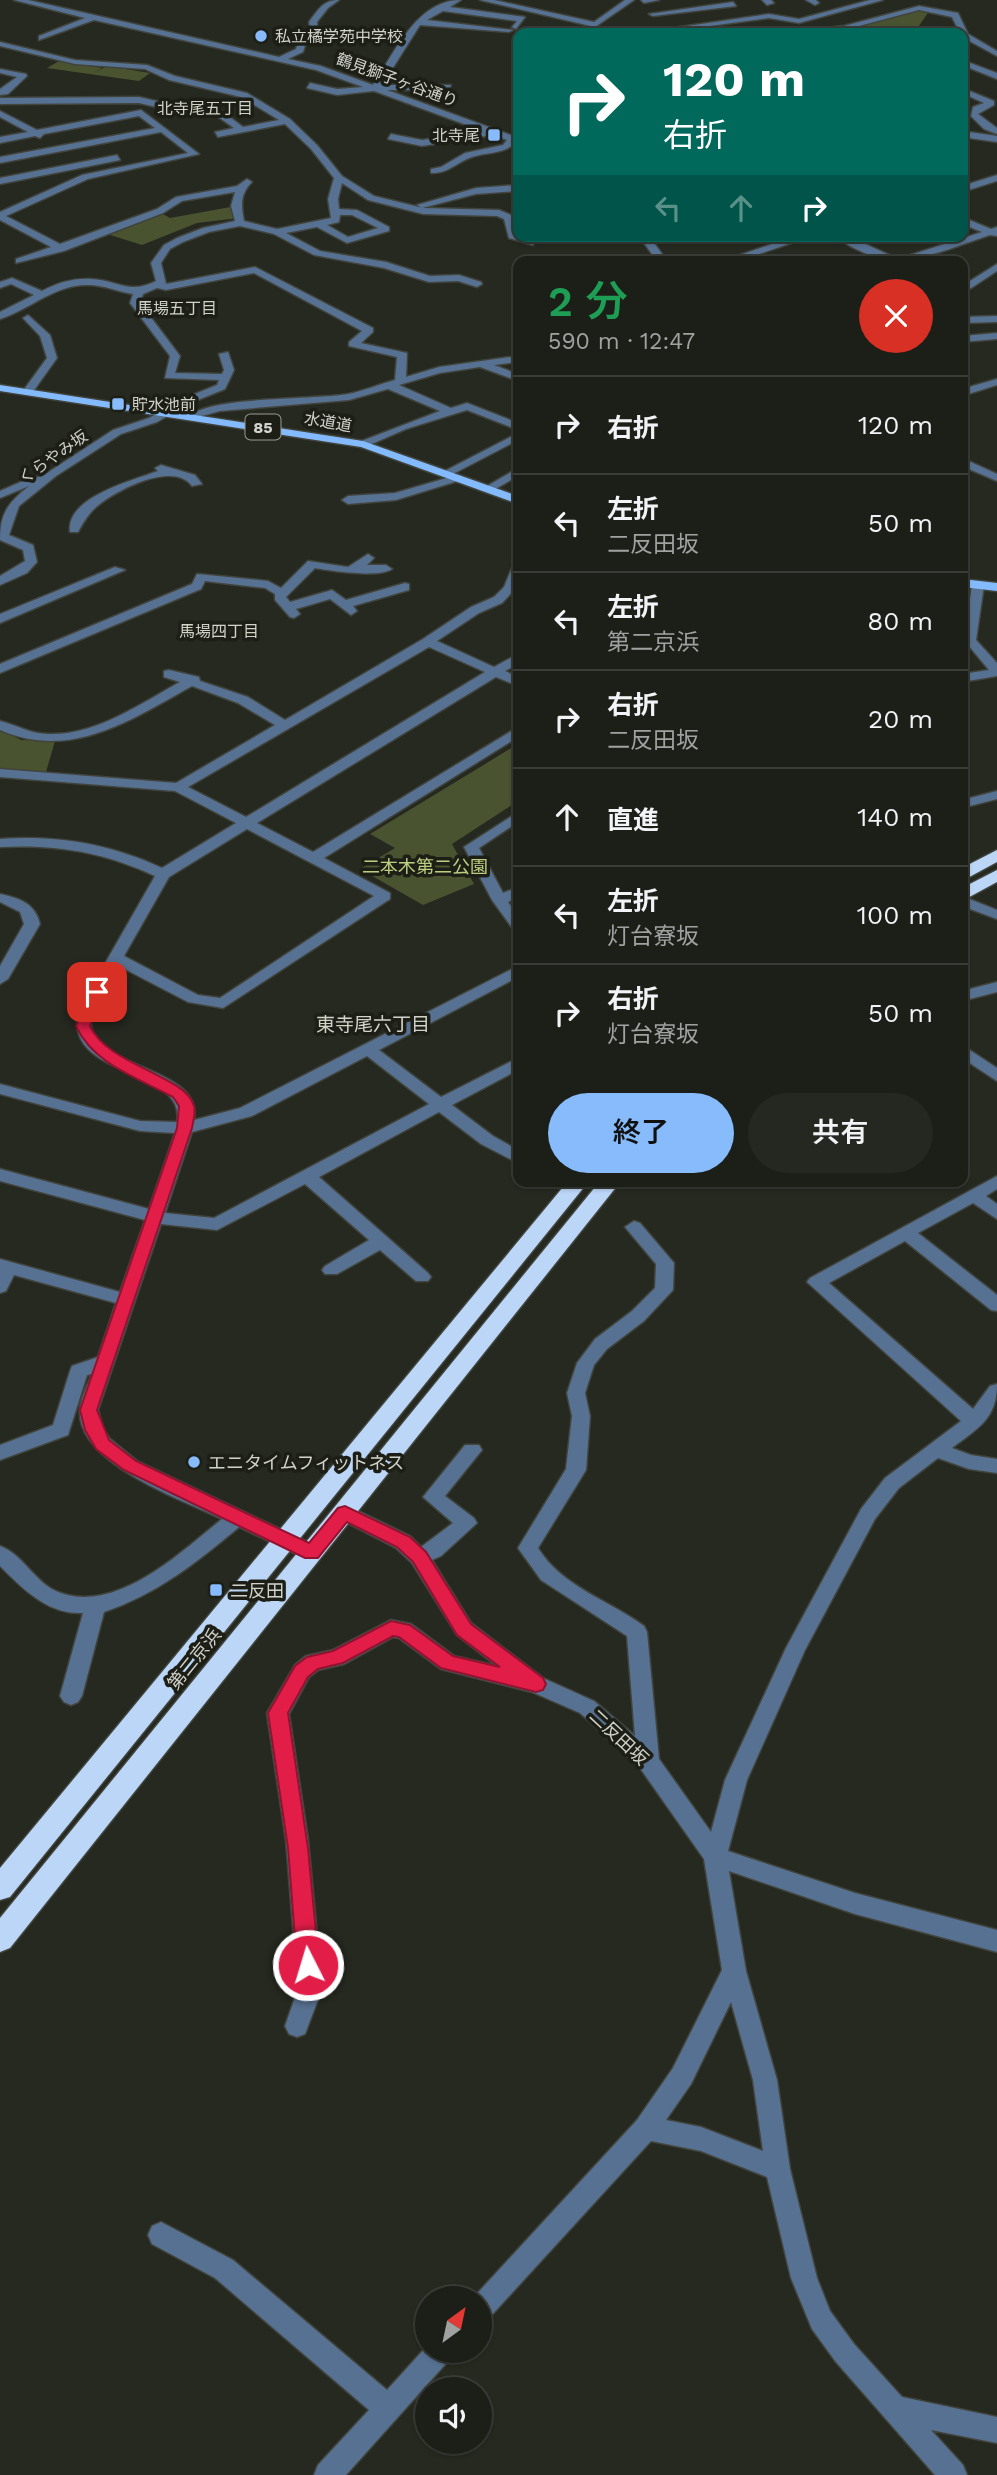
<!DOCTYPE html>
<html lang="ja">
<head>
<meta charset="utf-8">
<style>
	body { margin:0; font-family:"Work Sans","Noto Sans JP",sans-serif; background:#252721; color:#f1f3f6; height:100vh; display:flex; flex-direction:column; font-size:26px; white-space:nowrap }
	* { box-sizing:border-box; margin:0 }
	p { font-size:23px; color:#a0a2a2 }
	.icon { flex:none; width:38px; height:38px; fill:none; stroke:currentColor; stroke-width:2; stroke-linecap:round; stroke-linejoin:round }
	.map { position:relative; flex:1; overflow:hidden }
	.sheet { position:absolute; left:513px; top:256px; width:455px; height:931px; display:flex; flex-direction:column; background:#1c1f18; border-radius:14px; box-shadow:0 2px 5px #0004,0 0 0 2px #3a3d37 }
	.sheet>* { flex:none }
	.guide { position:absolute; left:513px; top:28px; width:455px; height:214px; border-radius:14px; box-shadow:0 2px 5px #0004,0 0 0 2px #3a3d37; background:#00695c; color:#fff; overflow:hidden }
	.needle { width:46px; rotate:33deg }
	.buttons { position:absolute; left:415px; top:2286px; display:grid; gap:14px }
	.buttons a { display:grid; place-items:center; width:77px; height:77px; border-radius:50%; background:#1c1f18; box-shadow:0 2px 5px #0004,0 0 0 2px #3a3d37; font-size:35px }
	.pin { position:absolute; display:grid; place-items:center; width:60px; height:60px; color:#fff; margin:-30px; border-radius:14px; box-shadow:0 4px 10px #0006 }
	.me { position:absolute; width:77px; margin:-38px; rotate:355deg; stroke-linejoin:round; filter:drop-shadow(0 0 5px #0008) }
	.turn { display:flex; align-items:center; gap:24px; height:147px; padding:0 35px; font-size:32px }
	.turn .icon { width:91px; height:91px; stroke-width:2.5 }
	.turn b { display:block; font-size:49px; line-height:60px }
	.lanes { display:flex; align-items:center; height:66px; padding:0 35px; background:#0003; justify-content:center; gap:35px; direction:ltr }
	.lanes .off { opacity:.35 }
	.round { display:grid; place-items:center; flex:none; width:74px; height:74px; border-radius:37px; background:#252721 }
	.head { display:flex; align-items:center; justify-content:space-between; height:119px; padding:0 35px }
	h1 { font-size:42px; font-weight:600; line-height:52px; color:#1e9e55 }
	.button { display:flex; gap:14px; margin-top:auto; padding:14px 35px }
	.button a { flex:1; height:80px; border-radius:42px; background:#87bbfb; color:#111; font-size:28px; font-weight:600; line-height:80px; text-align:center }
	.button a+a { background:#252721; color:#f1f3f6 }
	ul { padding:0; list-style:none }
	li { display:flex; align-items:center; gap:21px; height:98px; padding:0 35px; border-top:2px solid #3a3d37 }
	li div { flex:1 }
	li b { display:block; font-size:26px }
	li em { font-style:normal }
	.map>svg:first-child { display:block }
</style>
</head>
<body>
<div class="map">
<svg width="997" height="2475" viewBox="0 0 997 2475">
	<rect width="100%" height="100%" fill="#262920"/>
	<path fill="#4a532f" d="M919,10H930L914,33H875L863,26Z
		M59,61L102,68L94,73L107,66L150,73L139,81L47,68Z
		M236,206L239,218L197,223L142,245L107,234L161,213L170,218Z
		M0,729L21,740L55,741L46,772L0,769Z
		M518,744V801L452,844L474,884L423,905L360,869L395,848L370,834Z"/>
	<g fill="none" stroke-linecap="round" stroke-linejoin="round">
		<g stroke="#41443c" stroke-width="3">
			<path id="minor" d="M14,0H28L279,57L296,49L300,36L310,29L309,22C318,10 323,0 339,0L328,8L317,22L318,30L307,39L303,52L288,59L321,66L373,85C395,52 417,0 461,0L450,7L525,17L516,29L512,27L517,21L443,11L427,20L513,30L509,32L420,25L382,85H451L448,90H387L516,137L518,144L515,143C504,154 487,152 472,157C457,162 448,174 431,173V169L441,167L465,153L503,145L507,140L493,135L422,146L388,139L391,134L422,140L483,131L374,91L337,95L307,88L310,83L337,89L363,87L316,70L94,20L39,40V36L85,18Z
				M480,0H494L594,22L625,0H634L595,27Z
				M641,0H659L644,3Z
				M762,0H771L774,3L767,5Z
				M806,0H816L819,3L815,5Z
				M870,0H883L799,23L769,18L664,32L660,30L769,14L799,19Z
				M733,2L736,6L653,16L649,14Z
				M919,6L958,13L968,34L997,51V56L962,37L952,17L919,10L844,30L780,33L844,26Z
				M0,42L75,60L147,65L175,76L247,93L290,119L317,145L342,176L374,196L423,208L499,210L511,215L516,234L533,241V245L509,238L504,219L497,216L423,214L368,200L342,183L338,199L339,209L357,210L389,227V231L347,243L317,227L286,233L320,251L386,262L430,276L459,275L481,282L482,284L477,287L458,281L429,282L384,268L314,255L274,234L240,226L209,232L183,242L170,249L161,263L166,284L255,267L373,328V332L361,343L407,353L406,377L439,367L518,356V362L494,365L518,374V381L480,367L440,373L399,385L451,408L467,403L518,423V430L467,410L406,429L367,446H359V442L440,411L388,389L349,400L220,411L191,419L189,417C207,396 316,400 348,394C364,391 379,384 395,380L397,357L349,346V342L362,331L254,273L166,290L157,288L143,294L140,303L180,356L175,373L222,374L224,370L219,354L228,352L234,370L225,389L188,404L157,422L121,434L56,476L19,506L9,535L33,545L37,562L27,573L0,585V576L25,561L23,550L0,540C0,513 8,503 29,486L0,498V491L32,477H41L113,430L149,418L180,400L217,385L219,380L165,378L170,356L130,303L133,294C118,292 104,285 89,285C55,284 31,309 0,319V312L34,295L11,284L0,288V282L12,278L42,291C57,283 73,278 91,279C117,280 129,295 156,281L151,263L164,245L177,238L203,228L235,221L231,206L235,192L182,201L163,213L64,251L16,263V259L51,247L0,220V212L82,175L188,153L161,132L0,163V157L155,128L139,116L44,134L40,138L35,136L0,143V137L28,132L0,117V111L37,130L141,110L199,154L88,179L6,216L60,244L157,209L176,197L237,186L247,179L252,182C240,194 241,205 244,221L277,229L331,218L328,199L334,178L311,149L285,124L218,137L215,132L234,128L217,116L196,111L182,113L139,103L0,104V98L139,97L182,107L196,105L223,112L243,127L279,120L241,97L169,80L145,69L75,64L0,46ZM340,215H352L378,228L348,237L327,225L339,222Z
				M962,60L997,73V79L962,65Z
				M0,69L26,74L27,76L8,94L0,95V89L17,77L0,73Z
				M962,88L994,101V105L978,114L997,128V134L984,129L971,116L973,107L984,103L962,93Z
				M962,131L997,136V142L962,137Z
				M117,155L120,160L0,184V178Z
				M997,175V181L962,192V186Z
				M518,185V191L476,194L422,208L417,205L476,188Z
				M962,217L991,229L997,227V236L990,235C932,254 891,278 835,236H848L898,259L982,232L962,224Z
				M639,236H649L667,261H657Z
				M796,236H812L738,261H722Z
				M997,264V271L962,294V286Z
				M28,315L50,335L57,358L32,393L28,394L23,391L47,358L40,336L23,318Z
				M997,316V322L962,323V317Z
				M997,333V339L962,342V336Z
				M997,379V385L962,396V389Z
				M518,433V440L449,476L439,474Z
				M962,458L997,474V481L962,466Z
				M161,465L195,475L202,484L192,486C173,460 113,491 94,509C87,516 83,523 78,532H70C65,497 134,480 158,471L155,468Z
				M518,468V476L492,491L482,489Z
				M457,475L461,476V480L396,500L348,504L342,500L348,496L395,493Z
				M368,554L374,558L367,565H386L392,569C380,578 331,571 315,568L286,597L290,602L332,590L346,600L405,583L409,584V590L353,606L357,611L351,615L330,599L296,609L300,614L294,618L290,617L275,600V594L265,588L205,581L201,589L0,673V664L192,584L197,574L268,581L281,588L308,561L348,567Z
				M518,562L516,588L502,603L479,613L437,641L494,667L518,654V664L505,671L518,677V686L496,677L257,823L313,852L518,727V737L324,858L390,893V899L223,1008L188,1002L119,966C110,982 91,1005 91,1024C92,1070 203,1065 194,1120L240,1108L518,966V977L379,1050L441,1097L518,1058V1070L452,1105L493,1136L518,1150V1163L481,1144L439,1112L319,1177L428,1273L431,1277L428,1281H416L380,1250L337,1274H325L322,1270L325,1266L369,1240L305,1184L217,1230L161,1224L98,1410L103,1429L110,1439L137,1461L318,1547L321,1553L318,1559L311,1561L239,1527C196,1563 157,1594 104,1612L82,1696L78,1702L71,1705L64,1702L60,1696L83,1613C48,1615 23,1589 0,1566V1546C23,1554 35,1583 58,1592C116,1615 181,1552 222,1519C183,1500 75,1463 80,1409C81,1398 88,1384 92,1374L87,1375L68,1435L0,1460V1445L53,1425L70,1371L72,1366L98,1357L116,1303L14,1275L6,1291L0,1293V1259L120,1292L145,1220L0,1181V1169L149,1209L175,1133L140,1131L0,1094V1084L140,1121L177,1122C187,1065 60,1080 79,1009L155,876C104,852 56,844 0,847V839C57,835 110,844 162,868L236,823L175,791L0,777V769L176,783L275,725L238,703L192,686C131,720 71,761 0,730V721C17,725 30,734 48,734C95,736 140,704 180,682L164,677V671L169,670L199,677L200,681L248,697L285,720L423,639L471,607L494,597L504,587L514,563ZM429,647L485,672L246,817L188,787ZM247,829L374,896L220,998L198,995L124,956L169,877ZM367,1056L429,1104L214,1218L165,1213L192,1132L252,1116Z
				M115,567L125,570L0,623V614Z
				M978,581L984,585L976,640L997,663V676L962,682V674L989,670L964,640L972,585Z
				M997,791V799L962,808V800Z
				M518,812V822L479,848L503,893L518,887V897L508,902L518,916V931L513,929L492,900L464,847Z
				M0,894C19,898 35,903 40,924L8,979L0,984V966L24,924L20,912L0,902Z
				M962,896L997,910V919L962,906Z
				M997,982V992L962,1001V991Z
				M962,1045L997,1068V1081L962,1058Z
				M997,1176V1189L986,1196L997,1204V1219L973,1203L918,1233L997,1295V1311L991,1310L905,1241L829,1283L973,1409L990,1386L997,1384C997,1419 978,1428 952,1448L971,1455L997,1459V1473L969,1469L938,1458L899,1488L875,1519L805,1650L747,1780L728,1851L855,1893L997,1930V1952L855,1914L729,1871L746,1971L777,2080L790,2169L817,2278L830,2311L854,2344L902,2397L997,2417V2443L931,2430L963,2465L967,2475H935L836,2362L812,2329L791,2278L767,2177L701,2151L651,2141L489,2318L480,2322V2298H473L637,2120L673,2068L722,1970L704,1859L640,1768L580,1713L532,1692L441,1669L399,1638L393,1637L344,1664L318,1670L309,1677L289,1714L308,1840L322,1989L305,2034L297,2037L289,2034L285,2026L298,1989L286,1840L267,1713L295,1665L306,1656L333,1650L391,1620L411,1624L454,1656L497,1666L457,1635L412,1563L396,1548L338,1518L335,1513L338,1508L345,1505L352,1508L410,1536L421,1547L453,1523L423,1497L465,1445H479L482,1450L445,1496L474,1518L477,1523L441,1556L432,1560L471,1623L543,1678L594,1701L635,1736L627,1636L541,1580L518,1548L566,1469L572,1416L567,1393L577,1363L595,1339L632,1311L655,1288L656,1264L625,1227L634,1221L640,1223L674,1263L673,1290L644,1321L607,1349L594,1365L585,1393L590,1416L586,1470L538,1548C561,1586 610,1601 644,1626L647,1632L659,1759L711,1832L725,1780L786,1648L861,1509L885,1478L961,1421L807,1282L810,1278ZM731,2002L753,2080L763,2151L701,2127L666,2120L691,2084Z
				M161,2222L233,2260L387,2390L427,2346V2350H454L450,2359L346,2475H314L318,2465L369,2410L215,2278L152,2244L148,2235L152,2226Z"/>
		</g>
		<g stroke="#41443c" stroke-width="3">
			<path id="major" d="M0,385L363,441L518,496V504L361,447L0,391Z
				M962,579L997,583V591L962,587Z"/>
		</g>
		<g stroke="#41443c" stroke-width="3">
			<path id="highway" d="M997,850V862L962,881V868Z
				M997,870V882L962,901V888Z
				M568,1181H589L10,1897L0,1900V1868Z
				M600,1181H621L10,1948L0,1952V1918Z"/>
		</g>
		<use href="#minor" fill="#577192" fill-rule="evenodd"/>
		<use href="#major" fill="#84bbff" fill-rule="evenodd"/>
		<use href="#highway" fill="#bcd6f7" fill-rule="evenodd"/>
	</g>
	<path fill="#e11d48" stroke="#92132f" stroke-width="2" d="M97,988L104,992L90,1026C108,1066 186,1075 194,1106C196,1112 193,1122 192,1128L97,1410L109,1440L136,1461L309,1543L338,1508L345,1506L410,1537L426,1552L471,1624L543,1678L546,1684L543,1690L536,1692L441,1668L399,1637L393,1636L343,1663L318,1669L308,1677L288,1713L308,1848L319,1965L315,1972L308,1975L301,1972L297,1965L288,1848L268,1713L295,1666L307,1657L333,1651L391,1621L410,1625L453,1656L500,1667L457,1635L413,1562L397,1547L347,1522L318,1558H305L124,1470L96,1449L85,1430L80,1410L177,1128L179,1106L173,1097C138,1078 93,1064 76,1026L90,992Z"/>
	<g fill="#87bbfb" stroke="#1d1f16" stroke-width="2.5">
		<circle cx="261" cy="36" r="7"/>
		<rect x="487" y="128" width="14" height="14" rx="3.5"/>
		<rect x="111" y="397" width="14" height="14" rx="3.5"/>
		<circle cx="194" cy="1462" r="7"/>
		<rect x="209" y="1583" width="14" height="14" rx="3.5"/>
	</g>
	<g text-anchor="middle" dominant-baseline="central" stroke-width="7" stroke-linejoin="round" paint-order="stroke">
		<g font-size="16" fill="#d0d2cc" stroke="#1d1f16" text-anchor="start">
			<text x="275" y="36">私立橘学苑中学校</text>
			<text x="480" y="135" text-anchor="end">北寺尾</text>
			<text x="132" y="404">貯水池前</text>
		</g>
		<g font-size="16" fill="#d0d2cc" stroke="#1d1f16">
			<text transform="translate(397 80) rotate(20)">鶴見獅子ヶ谷通り</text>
			<text transform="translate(328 422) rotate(10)">水道道</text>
			<text transform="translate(53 457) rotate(-35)">くらやみ坂</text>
		</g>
		<g font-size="16" fill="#d0d3c8" stroke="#1d1f16">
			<text x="205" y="108">北寺尾五丁目</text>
			<text x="177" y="308">馬場五丁目</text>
			<text x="219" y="631">馬場四丁目</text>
		</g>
		<rect fill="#1d1f16" stroke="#9a9c95" stroke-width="2" x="245.5" y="414.5" width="35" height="25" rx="5"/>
		<g font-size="16" font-weight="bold" fill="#d0d2cc">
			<text x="263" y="427">85</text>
		</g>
		<g font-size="18" fill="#bccf81" stroke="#1d1f16">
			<text x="425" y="866">二本木第二公園</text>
		</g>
		<g font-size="18" fill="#d0d2cc" stroke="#1d1f16" text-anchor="start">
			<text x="208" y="1462">エニタイムフィットネス</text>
			<text x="230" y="1590">二反田</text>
		</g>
		<g font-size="18" fill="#d0d2cc" stroke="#1d1f16">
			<text transform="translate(194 1659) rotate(-51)">第二京浜</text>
			<text transform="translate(619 1737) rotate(43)">二反田坂</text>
		</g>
		<g font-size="19" fill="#d0d3c8" stroke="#1d1f16">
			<text x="373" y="1024">東寺尾六丁目</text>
		</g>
	</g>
</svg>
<div class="buttons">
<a><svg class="needle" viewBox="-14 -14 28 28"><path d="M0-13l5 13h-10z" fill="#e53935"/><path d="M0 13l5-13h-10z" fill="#a0a2a2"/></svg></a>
<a><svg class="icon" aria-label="sound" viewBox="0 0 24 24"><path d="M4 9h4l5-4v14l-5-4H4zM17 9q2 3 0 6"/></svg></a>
</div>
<div class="pin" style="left:97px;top:992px;background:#d93025"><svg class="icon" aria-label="arrive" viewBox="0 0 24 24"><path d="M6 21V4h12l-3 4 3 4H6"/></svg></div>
<svg class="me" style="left:308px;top:1965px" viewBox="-20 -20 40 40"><circle r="17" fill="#e11d48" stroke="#fff" stroke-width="3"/><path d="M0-11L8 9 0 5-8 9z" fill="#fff"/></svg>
<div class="guide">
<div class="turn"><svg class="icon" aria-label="right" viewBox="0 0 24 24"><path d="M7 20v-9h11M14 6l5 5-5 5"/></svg><div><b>120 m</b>右折</div></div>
<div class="lanes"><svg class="icon off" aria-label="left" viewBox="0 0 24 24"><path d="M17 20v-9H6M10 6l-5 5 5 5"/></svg><svg class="icon off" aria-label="ahead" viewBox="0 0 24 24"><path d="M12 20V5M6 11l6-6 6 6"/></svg><svg class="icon" aria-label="right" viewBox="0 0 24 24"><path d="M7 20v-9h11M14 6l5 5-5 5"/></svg></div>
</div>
<section class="sheet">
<div class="head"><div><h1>2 分</h1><p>590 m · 12:47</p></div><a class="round" style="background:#d93025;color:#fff"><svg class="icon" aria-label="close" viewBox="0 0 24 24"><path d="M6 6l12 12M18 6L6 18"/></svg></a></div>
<ul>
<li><svg class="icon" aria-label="right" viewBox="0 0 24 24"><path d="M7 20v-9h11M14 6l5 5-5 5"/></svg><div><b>右折</b></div><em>120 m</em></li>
<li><svg class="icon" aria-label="left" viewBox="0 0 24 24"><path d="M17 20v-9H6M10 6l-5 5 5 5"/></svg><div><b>左折</b><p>二反田坂</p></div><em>50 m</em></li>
<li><svg class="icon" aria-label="left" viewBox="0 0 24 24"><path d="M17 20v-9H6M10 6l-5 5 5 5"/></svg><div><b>左折</b><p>第二京浜</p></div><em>80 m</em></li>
<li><svg class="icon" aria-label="right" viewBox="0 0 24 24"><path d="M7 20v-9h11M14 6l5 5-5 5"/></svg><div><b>右折</b><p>二反田坂</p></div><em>20 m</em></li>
<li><svg class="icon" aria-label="ahead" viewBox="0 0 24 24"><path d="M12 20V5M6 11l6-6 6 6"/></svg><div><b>直進</b></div><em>140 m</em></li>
<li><svg class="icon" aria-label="left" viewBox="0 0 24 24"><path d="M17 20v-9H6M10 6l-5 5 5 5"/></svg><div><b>左折</b><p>灯台寮坂</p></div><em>100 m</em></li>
<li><svg class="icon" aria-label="right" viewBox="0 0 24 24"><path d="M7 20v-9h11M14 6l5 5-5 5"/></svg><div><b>右折</b><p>灯台寮坂</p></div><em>50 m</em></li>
</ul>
<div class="button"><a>終了</a><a>共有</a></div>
</section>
</div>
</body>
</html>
